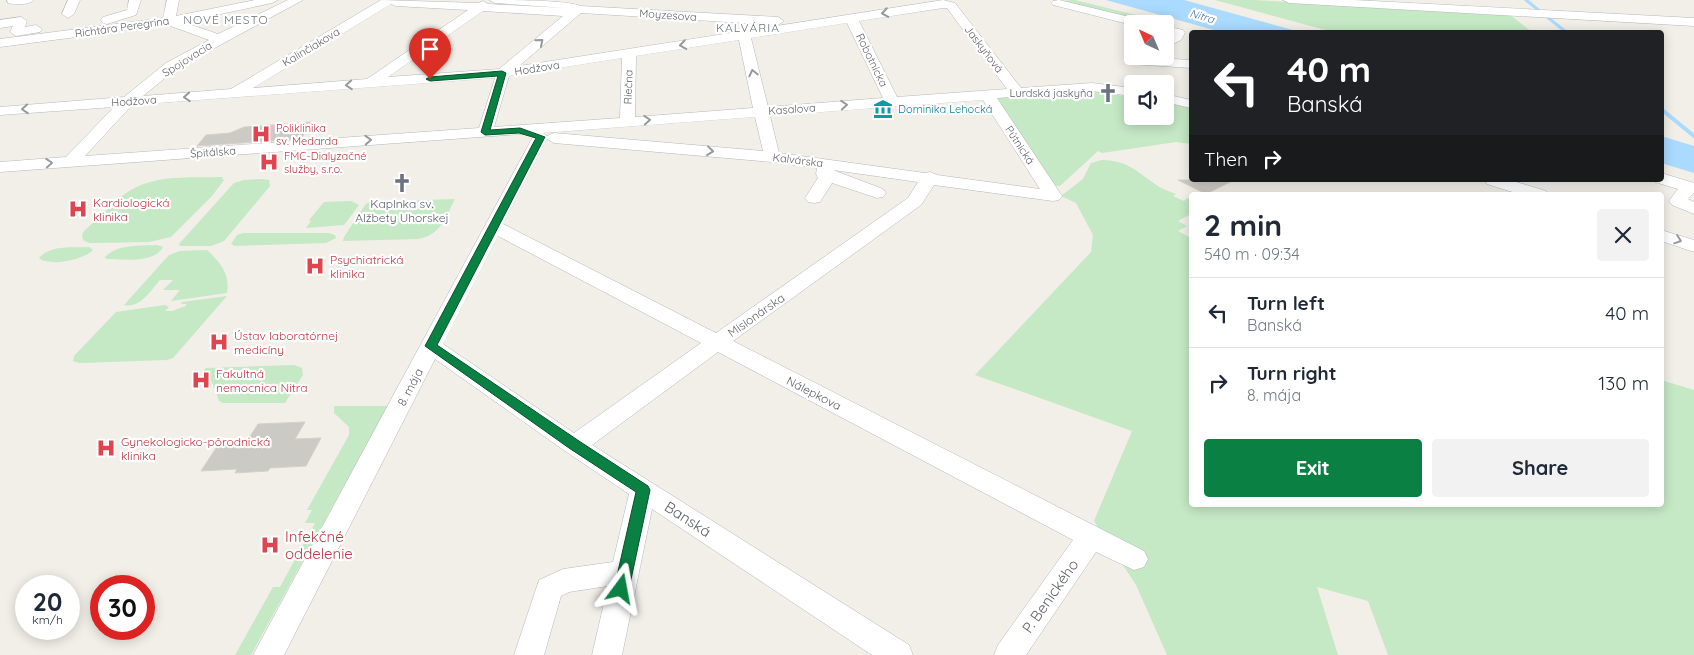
<!DOCTYPE html>
<html lang="en">
<head>
<meta charset="utf-8">
<style>
	body { margin:0; font-family:Quicksand,sans-serif; background:#f2f2f3; color:#1f2937; height:100vh; display:flex; flex-direction:column; font-size:19px; white-space:nowrap }
	* { box-sizing:border-box; margin:0 }
	p { font-size:16px; color:#747a83 }
	.icon { flex:none; width:28px; height:28px; fill:none; stroke:currentColor; stroke-width:2; stroke-linecap:round; stroke-linejoin:round }
	.map { position:relative; flex:1; overflow:hidden }
	.side { position:absolute; left:1189px; top:192px; width:475px; height:315px; display:flex; flex-direction:column; background:#fff; border-radius:5px; box-shadow:0 2px 12px #0003 }
	.side>* { flex:none }
	.guide { position:absolute; left:1189px; top:30px; width:475px; height:152px; border-radius:5px; box-shadow:0 2px 12px #0003; background:#202124; color:#fff; overflow:hidden }
	.needle { width:32px; rotate:316deg }
	.buttons { position:absolute; left:1124px; top:15px; display:grid; gap:10px }
	.buttons a { display:grid; place-items:center; width:50px; height:50px; border-radius:5px; background:#fff; box-shadow:0 2px 12px #0003; font-size:25px }
	.speed { position:absolute; left:15px; top:575px; display:flex; gap:10px; font-size:25px; font-weight:700; text-align:center }
	.speed>* { display:grid; place-content:center; width:65px; height:65px; border-radius:50%; background:#fff; box-shadow:0 2px 12px #0003; line-height:1 }
	.speed small { font-size:12px; font-weight:400 }
	.speed .limit { border:8px solid #d22; background:#fff; color:#111 }
	.pin { position:absolute; display:grid; place-items:center; width:42px; height:42px; color:#fff; margin:-51px -21px; border-radius:50% 50% 50% 0; rotate:-45deg; box-shadow:0 0 5px #0007 }
	.pin .icon { rotate:45deg }
	.me { position:absolute; width:55px; margin:-28px; rotate:13deg; stroke-linejoin:round; filter:drop-shadow(0 0 4px #0008) }
	.turn { display:flex; align-items:center; gap:18px; height:105px; padding:0 15px; font-size:22px }
	.turn .icon { width:65px; height:65px; stroke-width:2.5 }
	.turn b { display:block; font-size:35px; line-height:42px }
	.then { display:flex; align-items:center; height:48px; padding:0 15px; background:#0003; gap:10px; font-size:19px }
	.round { display:grid; place-items:center; flex:none; width:52px; height:52px; border-radius:5px; background:#f2f2f3 }
	.head { display:flex; align-items:center; justify-content:space-between; height:85px; padding:0 15px }
	h1 { font-size:30px; font-weight:800; line-height:38px }
	.action { display:flex; gap:10px; margin-top:auto; padding:10px 15px }
	.action a { flex:1; height:58px; border-radius:5px; background:#0b8043; color:#fff; font-size:20px; font-weight:800; line-height:58px; text-align:center }
	.action a+a { background:#f2f2f3; color:#1f2937 }
	ul { padding:0; list-style:none }
	li { display:flex; align-items:center; gap:15px; height:70px; padding:0 15px; border-top:1px solid #e0e1e3 }
	li div { flex:1 }
	li b { display:block; font-size:19px }
	li em { font-style:normal }
	.map>svg:first-child { display:block }
</style>
</head>
<body>
<div class="map">
<svg width="1694" height="655" viewBox="0 0 1694 655">
	<rect width="100%" height="100%" fill="#f1efe8"/>
	<path fill="#c5e8c5" d="M1075,0L1176,25L1170,28L1165,27V24H1152L1061,1Z
		M1215,0H1253L1509,14L1532,32H1333Z
		M1096,90L1122,96L1132,95V116H1165V102L1191,107V144L1176,142L1102,153L1098,151L1060,186H1051L995,98Z
		M1102,160C1128,161 1135,170 1155,184C1161,189 1169,191 1176,194L1173,196L1184,201L1188,198L1191,200V214L1178,221L1187,226L1178,231L1191,238V505H1661V380L1694,390V655H1388L1368,601L1317,587L1338,655H1167L1136,585L1094,521L1132,431L975,375L1091,252L1093,235L1076,203L1061,196L1083,179L1091,163Z
		M223,177L222,179L224,180L212,196L171,237L149,242L89,243L83,240L82,235L84,231C99,218 114,200 131,190C158,174 193,178 223,177Z
		M261,179L269,180L270,186L224,241L211,246H180L179,244L234,183L244,180Z
		M455,199C445,218 441,235 418,239L343,241L344,237L365,205L369,202Z
		M351,201L359,205L344,225L306,228L311,221L309,220L324,202Z
		M243,233H328L335,235L336,238L326,243L235,246L231,244L237,235Z
		M157,245L163,247C154,264 123,259 106,259L105,257C117,244 140,246 157,245Z
		M89,247L93,250C83,260 50,267 39,258C51,244 73,248 89,247Z
		M207,250C221,263 230,274 227,293L171,301L180,290H163L173,280H160C151,290 140,309 124,305L169,255L180,251Z
		M227,296L173,358L167,360L79,363L73,361L74,356L116,312L165,305L169,307L165,311H172L186,306V304H181L182,302Z
		M294,365L302,368L303,375L285,403H223L219,401L212,382L203,372L206,368Z
		M334,406H388L251,655H235L273,587H280L315,523H305L312,510H307L349,435V427L334,413Z"/>
	<path fill="#aadaff" d="M1106,0H1184L1300,32H1221Z
		M1661,136L1694,146V173L1661,163Z"/>
	<g fill="none" stroke-linecap="round" stroke-linejoin="round">
		<path stroke="#aadaff" stroke-width="3" d="M1526,0L1566,32"/>
		<path stroke="#aadaff" stroke-width="4" d="M1661,109L1694,136"/>
	</g>
	<path fill="#cccac5" stroke="#d6d1c6" d="M312,122L301,139L197,146L206,135L230,133L244,127Z
		M1178,180H1234L1206,194Z
		M305,422L295,439L321,438L306,466L270,468L268,471L235,473L237,469L201,471L220,442L247,441L258,424Z"/>
	<g fill="none" stroke-linecap="round" stroke-linejoin="round">
		<g stroke="#b5b8bc" stroke-width="1">
			<path id="minor" d="M7,0H34C29,5 15,5 8,3Z
				M68,0H80L74,14L68,18L62,14Z
				M129,0H141L136,15L107,24L103,23L101,20L103,17L127,10Z
				M167,0H179L176,16L255,0H278L272,3L183,22L218,34L288,0H303L176,69L143,96L231,89L381,0L478,3L483,1L488,4L565,8L495,3L489,0C507,0 568,0 580,6L778,17L784,21L778,25L581,13L519,66L943,0L955,3L1021,88L1092,83L1132,88V96L1092,91L997,98L1062,196L1059,200L1053,201L934,185L921,205L733,341L1144,551L1148,559L1144,567L1134,570L1096,552L1026,655H994L998,645L1073,540L718,352L592,445L909,645L913,655H872L652,509L622,655H592L608,586L569,592L561,596L544,655H514L539,580L563,569L613,562L629,494L565,451L435,359L284,655H253L535,133L0,172V162L66,157L114,107L0,115V107L124,97L166,63L209,40L168,25L0,47V39L163,18ZM391,4L396,6L468,10L367,79L253,88ZM943,8H947L1007,89L897,97L859,21ZM483,11L563,16L499,69L388,77ZM847,23L883,98L768,107L751,38ZM739,40L753,108L635,117L636,56ZM622,58L620,118L494,127L509,76ZM495,78L479,128L85,156L132,105ZM983,100L1040,189L937,175L930,172L925,173L779,153L770,116ZM755,117L763,151L554,133L547,136L543,133ZM547,139L554,143L772,162L817,168L816,174L818,178L805,198L808,202L814,203L820,202L832,183L877,198L883,197L886,193L883,189L833,170L918,182L908,198L716,333L503,224ZM498,236L701,343L574,433L443,344Z
				M1059,0L1146,21L1148,24H1132V25L1053,5L1051,3L1053,1Z
				M1283,0H1354L1694,18V26L1289,3Z
				M21,17L27,21L25,27L36,25L42,29L40,32L16,36L10,32L13,26L0,28V20Z
				M1165,26L1183,30L1185,33L1181,40L1165,48V39L1171,35L1165,34Z
				M1137,57L1191,60V68L1132,64L1130,61Z
				M1165,94L1191,100V108L1165,102Z
				M1661,173L1694,183V193L1688,199L1694,202V214L1672,205L1669,201L1678,189L1655,182L1654,180H1661Z
				M1485,180H1510L1546,191L1549,195H1522L1487,184Z
				M1661,230L1694,240V252L1661,241Z"/>
		</g>
		<use href="#minor" fill="#fff" fill-rule="evenodd"/>
	</g>
	<defs><path id="oneway-chevron" d="M-2-3.5L2.5 0L-2 3.5" fill="none" stroke-width="1.6" stroke-linecap="round" stroke-linejoin="round" transform="scale(1.25)"/></defs>
	<g stroke="#979a9d">
		<use href="#oneway-chevron" transform="translate(885 13) rotate(171)"/>
		<use href="#oneway-chevron" transform="translate(540 42) rotate(-40)"/>
		<use href="#oneway-chevron" transform="translate(683 45) rotate(171)"/>
		<use href="#oneway-chevron" transform="translate(753 73) rotate(-103)"/>
		<use href="#oneway-chevron" transform="translate(349 85) rotate(176)"/>
		<use href="#oneway-chevron" transform="translate(187 97) rotate(176)"/>
		<use href="#oneway-chevron" transform="translate(844 105) rotate(-4)"/>
		<use href="#oneway-chevron" transform="translate(25 109) rotate(176)"/>
		<use href="#oneway-chevron" transform="translate(647 120) rotate(-4)"/>
		<use href="#oneway-chevron" transform="translate(368 140) rotate(-3)"/>
		<use href="#oneway-chevron" transform="translate(710 151) rotate(6)"/>
		<use href="#oneway-chevron" transform="translate(49 163) rotate(-4)"/>
		<use href="#oneway-chevron" transform="translate(1678 240) rotate(19)"/>
	</g>
	<path fill="#0b8043" stroke="#07532c" d="M502,71L506,73L490,130L520,128L545,137L437,345L579,441L648,486L650,490L629,589L627,593L621,595L616,593L614,589L636,492L569,448L425,346L536,138L519,133L485,135L481,132L498,76L430,81L426,79L430,77Z"/>
	<defs>
		<g id="church-bare" transform="scale(1.5)"><path d="M-1.2-6h2.4v3.5h3.3v2.4h-3.3V6h-2.4V-.1h-3.3v-2.4h3.3Z" fill="#6b7280" stroke="#fff" stroke-width="2.5" paint-order="stroke"/></g>
		<g id="museum-bare" transform="scale(1.5)"><path d="M0-6L6-3V-2H-6V-3ZM-5-1h2V3h-2ZM-1-1h2V3h-2ZM3-1h2V3H3ZM-6 4H6V6H-6Z" fill="#0f9aa8" stroke="#fff" stroke-width="2.5" paint-order="stroke"/></g>
		<g id="hospital-bare" transform="scale(1.5)"><path d="M-5-5h3v3.5h4V-5h3V5h-3V1.5h-4V5h-3Z" fill="#e0444e" stroke="#fff" stroke-width="2.5" paint-order="stroke"/></g>
	</defs>
	<g fill-rule="evenodd">
		<use href="#church-bare" x="1108" y="93"/>
		<use href="#museum-bare" x="883" y="109"/>
		<use href="#hospital-bare" x="261" y="134"/>
		<use href="#hospital-bare" x="269" y="162"/>
		<use href="#church-bare" x="402" y="183"/>
		<use href="#hospital-bare" x="78" y="209"/>
		<use href="#hospital-bare" x="315" y="266"/>
		<use href="#hospital-bare" x="219" y="342"/>
		<use href="#hospital-bare" x="201" y="380"/>
		<use href="#hospital-bare" x="106" y="448"/>
		<use href="#hospital-bare" x="270" y="545"/>
	</g>
	<g text-anchor="middle" dominant-baseline="central" stroke-width="4.5" stroke-linejoin="round" paint-order="stroke">
		<g font-size="11" fill="#5f6368" stroke="#fff">
			<text transform="translate(668 15) rotate(4)">Moyzesova</text>
			<text transform="translate(122 27) rotate(-8)">Richtára Peregrina</text>
			<text transform="translate(311 47) rotate(-31)">Kalinčiakova</text>
			<text transform="translate(984 49) rotate(53)">Jaskyňová</text>
			<text transform="translate(187 59) rotate(-32)">Spojovacia</text>
			<text transform="translate(872 60) rotate(64)">Robotnícka</text>
			<text transform="translate(537 68) rotate(-9)">Hodžova</text>
			<text transform="translate(628 87) rotate(-88)">Riečna</text>
			<text transform="translate(134 101) rotate(-4)">Hodžova</text>
			<text transform="translate(792 109) rotate(-4)">Kasalova</text>
			<text transform="translate(1020 145) rotate(57)">Pútnická</text>
			<text transform="translate(213 152) rotate(-4)">Špitálska</text>
			<text transform="translate(798 160) rotate(7)">Kalvárska</text>
		</g>
		<g font-size="11" font-style="italic" fill="#4174aa" stroke="#fff">
			<text transform="translate(1202 16) rotate(16)">Nitra</text>
		</g>
		<g font-size="11" fill="#5b616d" stroke="#fff" text-anchor="end">
			<text x="1093" y="93">Lurdská jaskyňa</text>
		</g>
		<g font-size="11" fill="#0d838f" stroke="#fff" text-anchor="start">
			<text x="898" y="109">Dominika Lehocká</text>
		</g>
		<g font-size="11" fill="#be3a42" stroke="#fff" text-anchor="start">
			<text x="276" y="128">Poliklinika<tspan x="276" dy="13">sv. Medarda</tspan></text>
			<text x="284" y="156">FMC-Dialyzačné<tspan x="284" dy="13">služby, s.r.o.</tspan></text>
		</g>
		<g font-size="12" letter-spacing="1" fill="#70757a" stroke="#fff">
			<text x="226" y="19">NOVÉ MESTO</text>
			<text x="748" y="27">KALVÁRIA</text>
		</g>
		<g font-size="12" fill="#be3a42" stroke="#fff" text-anchor="start">
			<text x="93" y="202">Kardiologická<tspan x="93" dy="14">klinika</tspan></text>
			<text x="330" y="259">Psychiatrická<tspan x="330" dy="14">klinika</tspan></text>
			<text x="234" y="335">Ústav laboratórnej<tspan x="234" dy="14">medicíny</tspan></text>
			<text x="216" y="373">Fakultná<tspan x="216" dy="14">nemocnica Nitra</tspan></text>
			<text x="121" y="441">Gynekologicko-pôrodnická<tspan x="121" dy="14">klinika</tspan></text>
		</g>
		<g font-size="12" fill="#5b616d" stroke="#fff">
			<text x="402" y="203">Kaplnka sv.<tspan x="402" dy="14">Alžbety Uhorskej</tspan></text>
		</g>
		<g font-size="12" fill="#5f6368" stroke="#fff">
			<text transform="translate(756 315) rotate(-35)">Misionárska</text>
			<text transform="translate(410 387) rotate(-62)">8. mája</text>
			<text transform="translate(814 393) rotate(27)">Nálepkova</text>
		</g>
		<g font-size="15" fill="#5f6368" stroke="#fff">
			<text transform="translate(688 519) rotate(33)">Banská</text>
			<text transform="translate(1050 596) rotate(-55)">P. Benického</text>
		</g>
		<g font-size="15" fill="#be3a42" stroke="#fff" text-anchor="start">
			<text x="285" y="536">Infekčné<tspan x="285" dy="17">oddelenie</tspan></text>
		</g>
	</g>
</svg>
<div class="buttons">
<a><svg class="needle" viewBox="-14 -14 28 28"><path d="M0-13l5 13h-10z" fill="#e53935"/><path d="M0 13l5-13h-10z" fill="#747a83"/></svg></a>
<a><svg class="icon" aria-label="sound" viewBox="0 0 24 24"><path d="M4 9h4l5-4v14l-5-4H4zM17 9q2 3 0 6"/></svg></a>
</div>
<div class="speed"><div>20<small>km/h</small></div><div class="limit">30</div></div>
<div class="pin" style="left:430px;top:79px;background:#d93025"><svg class="icon" aria-label="arrive" viewBox="0 0 24 24"><path d="M6 21V4h12l-3 4 3 4H6"/></svg></div>
<svg class="me" style="left:621px;top:589px" viewBox="-20 -20 40 40"><path d="M0-17L14 15 0 8-14 15z" fill="#0b8043" stroke="#fff" stroke-width="4"/></svg>
<div class="guide">
<div class="turn"><svg class="icon" aria-label="left" viewBox="0 0 24 24"><path d="M17 20v-9H6M10 6l-5 5 5 5"/></svg><div><b>40 m</b>Banská</div></div>
<div class="then">Then<svg class="icon" aria-label="right" viewBox="0 0 24 24"><path d="M7 20v-9h11M14 6l5 5-5 5"/></svg></div>
</div>
<section class="side">
<div class="head"><div><h1>2 min</h1><p>540 m · 09:34</p></div><a class="round"><svg class="icon" aria-label="close" viewBox="0 0 24 24"><path d="M6 6l12 12M18 6L6 18"/></svg></a></div>
<ul>
<li><svg class="icon" aria-label="left" viewBox="0 0 24 24"><path d="M17 20v-9H6M10 6l-5 5 5 5"/></svg><div><b>Turn left</b><p>Banská</p></div><em>40 m</em></li>
<li><svg class="icon" aria-label="right" viewBox="0 0 24 24"><path d="M7 20v-9h11M14 6l5 5-5 5"/></svg><div><b>Turn right</b><p>8. mája</p></div><em>130 m</em></li>
</ul>
<div class="action"><a>Exit</a><a>Share</a></div>
</section>
</div>
</body>
</html>
